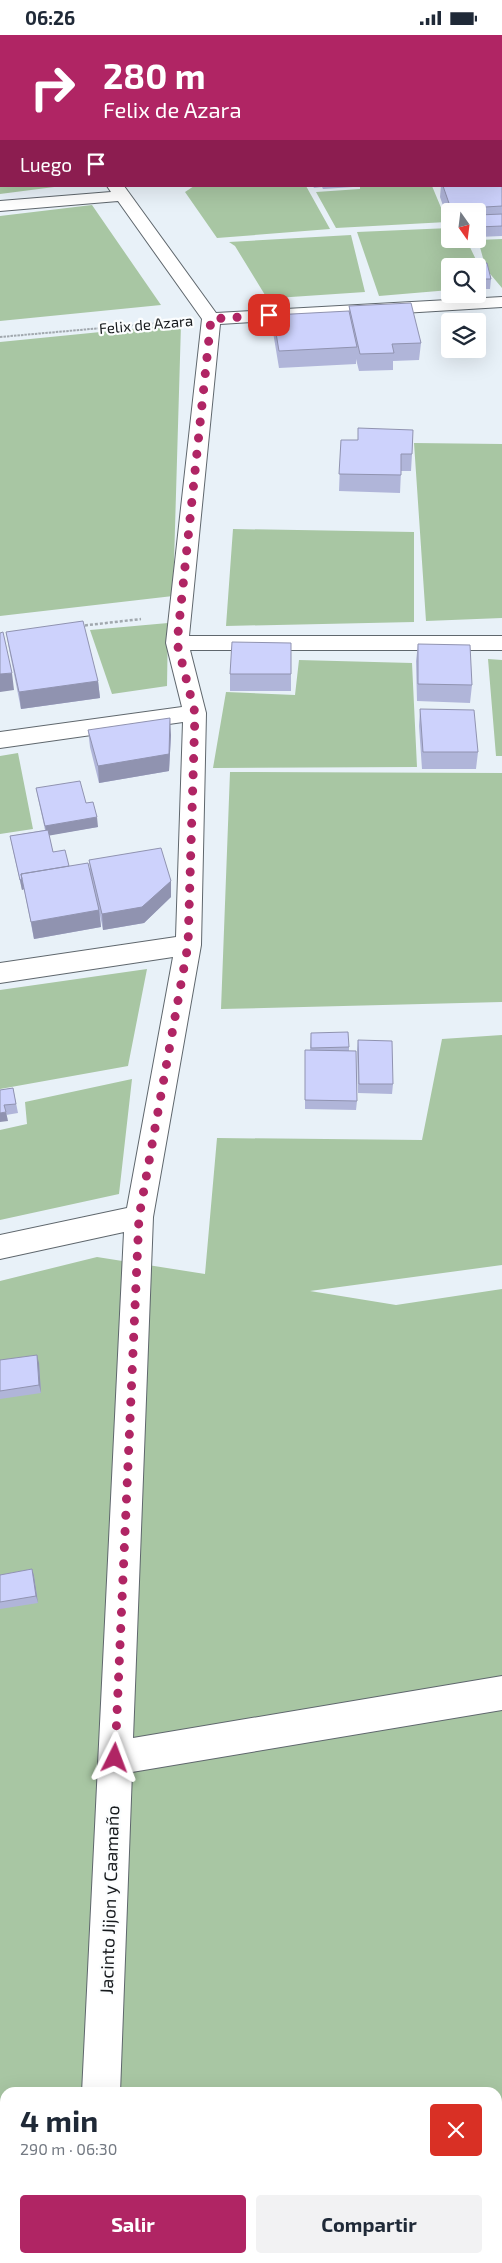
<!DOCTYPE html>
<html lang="es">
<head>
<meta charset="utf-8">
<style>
	body { margin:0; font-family:"Exo 2",sans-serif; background:#f2f2f3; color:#1f2937; height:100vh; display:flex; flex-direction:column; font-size:19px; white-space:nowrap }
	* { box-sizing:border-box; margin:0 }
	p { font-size:16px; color:#747a83 }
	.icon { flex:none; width:28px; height:28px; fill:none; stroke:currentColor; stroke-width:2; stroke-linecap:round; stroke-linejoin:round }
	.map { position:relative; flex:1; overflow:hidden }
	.side { position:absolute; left:0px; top:2052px; width:502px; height:176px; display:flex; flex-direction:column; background:#fff; border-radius:15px 15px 0 0; box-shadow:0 5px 20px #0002 }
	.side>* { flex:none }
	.top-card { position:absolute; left:0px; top:0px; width:502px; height:152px; box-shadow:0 5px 20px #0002; background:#b02564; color:#fff; overflow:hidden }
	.needle { width:32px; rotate:166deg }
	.controls { position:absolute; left:441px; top:168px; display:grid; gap:10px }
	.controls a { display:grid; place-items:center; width:45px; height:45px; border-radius:5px; background:#fff; box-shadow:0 5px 20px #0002; font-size:25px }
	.pin { position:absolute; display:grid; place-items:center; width:42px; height:42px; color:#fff; margin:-21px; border-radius:10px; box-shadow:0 2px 8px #0006 }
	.me { position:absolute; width:55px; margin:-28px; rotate:3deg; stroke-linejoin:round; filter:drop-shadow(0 0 4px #0008) }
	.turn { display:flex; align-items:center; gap:18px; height:105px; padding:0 20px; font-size:22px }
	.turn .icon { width:65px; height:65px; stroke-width:2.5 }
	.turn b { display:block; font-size:35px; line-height:42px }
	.then { display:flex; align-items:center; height:48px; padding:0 20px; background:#0003; gap:10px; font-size:19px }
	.round { display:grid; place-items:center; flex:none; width:52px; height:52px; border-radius:5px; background:#f2f2f3 }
	.head { display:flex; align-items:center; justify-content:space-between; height:85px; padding:0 20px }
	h1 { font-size:30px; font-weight:700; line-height:38px }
	.action { display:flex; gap:10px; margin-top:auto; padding:10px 20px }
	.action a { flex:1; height:58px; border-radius:5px; background:#b02564; color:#fff; font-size:20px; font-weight:700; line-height:58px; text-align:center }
	.action a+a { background:#f2f2f3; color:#1f2937 }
	.status { display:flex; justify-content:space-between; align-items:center; height:35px; padding:0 25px; background:#fff; direction:ltr }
	.status svg { height:14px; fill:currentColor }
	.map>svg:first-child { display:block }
</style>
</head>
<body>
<div class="status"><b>06:26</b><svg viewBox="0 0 49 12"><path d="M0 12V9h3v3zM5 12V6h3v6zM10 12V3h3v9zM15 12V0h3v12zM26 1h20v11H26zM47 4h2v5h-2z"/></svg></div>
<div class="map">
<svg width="502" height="2228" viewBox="0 0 502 2228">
	<rect width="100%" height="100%" fill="#e8f1f8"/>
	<path fill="#a8c6a3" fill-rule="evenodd" d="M0,72L1,151H62L0,159Z
		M194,151H306L330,194L217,203L185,157Z
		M360,151H432L447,187L336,193L316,157L360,154Z
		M92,170L161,270L0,286V181Z
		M450,193V204H466L480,233L450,231V255L379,261L357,197Z
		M351,200L365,257L276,263L265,260L235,211L229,207Z
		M502,204V253L486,234L478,205Z
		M181,289L173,561L0,581V307Z
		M414,408L502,409V583L426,586Z
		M233,494L414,497V587L226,591Z
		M168,588L167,651L112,659L90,595Z
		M488,624L502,625V721H496Z
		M299,625L412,628L417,732L213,733L226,657L295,660Z
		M18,718L33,794L0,799V721Z
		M230,737L502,738V967L221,974Z
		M147,934L128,1031L0,1054V955Z
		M502,1000V1230L310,1256L396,1270L502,1254V2228H0V1246L97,1222L205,1239L217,1103L422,1105L442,1004ZM5,2058H498V2224H5Z
		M132,1044L119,1159L0,1185V1095L27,1089L25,1067Z"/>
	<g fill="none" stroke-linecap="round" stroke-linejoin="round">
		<g stroke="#5f676d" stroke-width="2">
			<path id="minor" d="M279,0H313L279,1Z
				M0,21L1,22V32L0,31Z
				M501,111H502V121H501Z
				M107,151H124L216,278L502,262V272L220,289L189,601H502V615H190L206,678L201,910L153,1182L133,1703L502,1641V1675L132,1737L120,2058H82L124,1197L0,1224V1200L127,1173L173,922L0,948V928L176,902L183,687L0,713V697L182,672L166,608L202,284L118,166L0,176V166L111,157Z
				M74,2224H114V2228H74Z"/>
		</g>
		<path stroke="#a1a8ae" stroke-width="2" stroke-dasharray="2.5 1" stroke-linecap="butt" d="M0,302L170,287"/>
		<path stroke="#a1a8ae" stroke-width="2.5" stroke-dasharray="3 2" stroke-linecap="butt" d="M80,591L141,584"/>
		<use href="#minor" fill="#fff" fill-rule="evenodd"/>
	</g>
	<path fill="#b0b5d9" d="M470,0H492V1H470Z
		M501,1H502V44H501Z
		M501,67H502V106H501Z
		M502,121V201L478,202V176H450V191L440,162L441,151H501Z
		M313,151H353V152L323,154L322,152L314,153Z
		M487,228L491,244L490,254H478V231H462L463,229Z
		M349,271L421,308L419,325L393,326V335L359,336L356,324V329L279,333L273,297V280L349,277Z
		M341,405L412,419L411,436H401L400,458L339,456Z
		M6,597L98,646L100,663L21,674L9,614Z
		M291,608V656H230V639Z
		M418,609L472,650L470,668L417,666L416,626Z
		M420,674L478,717L476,734H422L419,691Z
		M88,695L171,700L169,736L99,748L90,712Z
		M36,753L86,768L98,792L49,800L53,817L69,831L90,836L89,825L171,862L144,888L103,895L100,880L101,892L34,904L24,854L22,855L12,811L10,801L45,795L38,763Z
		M311,998L349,1012V1016L357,1066L356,1075L305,1074V1015H310Z
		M358,1005L393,1049L392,1059L358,1058L357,1015Z
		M13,1053L18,1078L6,1080L8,1086L0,1055Z
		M0,1325L39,1328L41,1358L0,1364Z
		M32,1534L34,1541L38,1568L0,1574V1540Z"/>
	<path fill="#9093b0" d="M12,638L14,655L0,657V639Z
		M98,646L100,663L21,674L19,657Z
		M170,683L171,700L169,736L99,748L98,731Z
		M97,782L98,792L47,801L45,791Z
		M22,844L24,854L22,855L20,845Z
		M171,846V862L144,888L103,895L102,879Z
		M99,875L101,892L34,904L31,887Z
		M6,1077L8,1086L0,1087V1078Z
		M37,1320L39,1328L41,1358L39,1350Z
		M32,1534L34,1541L38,1568L36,1561Z"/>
	<path fill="#cdd2fc" stroke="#9093b0" d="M406,0H425L426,1H407Z
		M501,1H502V28H501Z
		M501,67H502V90H501Z
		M501,121H502V147H501Z
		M501,147H502V171L451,174L443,151H501Z
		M502,179V191L478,192V180Z
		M487,228L491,244H478V231H463V229Z
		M411,268L421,308L392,309L394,318L360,319L349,271Z
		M349,276L357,312L279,316L273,280Z
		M358,393L413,395L412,419H401V440L339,439L341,405H358Z
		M83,586L98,646L19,657L6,597Z
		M3,597L12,638L0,639V598Z
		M232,607L291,608V639H230Z
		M418,609L470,610L472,650L418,649Z
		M420,674L474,675L478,717H423Z
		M170,683L169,719L98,731L88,695Z
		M80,746L86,768L93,767L97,782L45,791L36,753Z
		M48,795L53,817L65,815L69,831L21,839L22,844L20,845L10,801Z
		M161,813L171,846L142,872L102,879L89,825Z
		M88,828L99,875L31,887L21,839Z
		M348,997L349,1012L311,1013V998Z
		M358,1005L392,1006L393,1049H359Z
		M305,1015L356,1016L357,1066L305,1065Z
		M13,1053L16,1069L4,1070L6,1077L0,1078V1055Z
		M37,1320L39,1350L0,1356V1325Z
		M32,1534L36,1561L0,1567V1540Z
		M17,2224H82V2228H17Z"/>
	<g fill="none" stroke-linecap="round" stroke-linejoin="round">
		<path stroke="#b02564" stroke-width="9" stroke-dasharray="0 16.2" d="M115,1723L139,1182L188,910L195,678L177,608L211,284L269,280"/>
	</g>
	<g text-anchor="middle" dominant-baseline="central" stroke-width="4.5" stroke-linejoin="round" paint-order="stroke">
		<g font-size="15" fill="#171a1d" stroke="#fbfdfe">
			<text transform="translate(146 289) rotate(-5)">Felix de Azara</text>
		</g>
		<g font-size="18" fill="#171a1d" stroke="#fbfdfe">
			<text transform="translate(109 1865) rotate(-88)">Jacinto Jijon y Caamaño</text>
		</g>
	</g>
</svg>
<div class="controls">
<a><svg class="needle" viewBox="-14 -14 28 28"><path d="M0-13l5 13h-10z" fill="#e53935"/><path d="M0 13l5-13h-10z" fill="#747a83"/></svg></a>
<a><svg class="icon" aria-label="search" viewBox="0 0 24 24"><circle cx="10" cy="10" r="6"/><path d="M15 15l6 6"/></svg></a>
<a><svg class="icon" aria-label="layers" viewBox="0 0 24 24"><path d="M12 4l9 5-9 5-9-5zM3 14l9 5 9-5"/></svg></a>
</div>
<div class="pin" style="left:269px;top:280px;background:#d93025"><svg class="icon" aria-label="arrive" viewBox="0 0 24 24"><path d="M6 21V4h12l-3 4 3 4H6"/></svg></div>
<svg class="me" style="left:115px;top:1723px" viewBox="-20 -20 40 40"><path d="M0-17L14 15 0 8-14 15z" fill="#b02564" stroke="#fff" stroke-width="4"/></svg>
<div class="top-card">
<div class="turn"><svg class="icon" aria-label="right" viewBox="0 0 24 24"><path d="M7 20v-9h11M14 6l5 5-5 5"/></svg><div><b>280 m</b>Felix de Azara</div></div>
<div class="then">Luego<svg class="icon" aria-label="arrive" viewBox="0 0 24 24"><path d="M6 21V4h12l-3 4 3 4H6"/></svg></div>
</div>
<section class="side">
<div class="head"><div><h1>4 min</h1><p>290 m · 06:30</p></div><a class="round" style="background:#d93025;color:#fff"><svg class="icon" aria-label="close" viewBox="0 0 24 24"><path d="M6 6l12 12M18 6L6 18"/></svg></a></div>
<div class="action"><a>Salir</a><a>Compartir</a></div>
</section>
</div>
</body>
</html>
